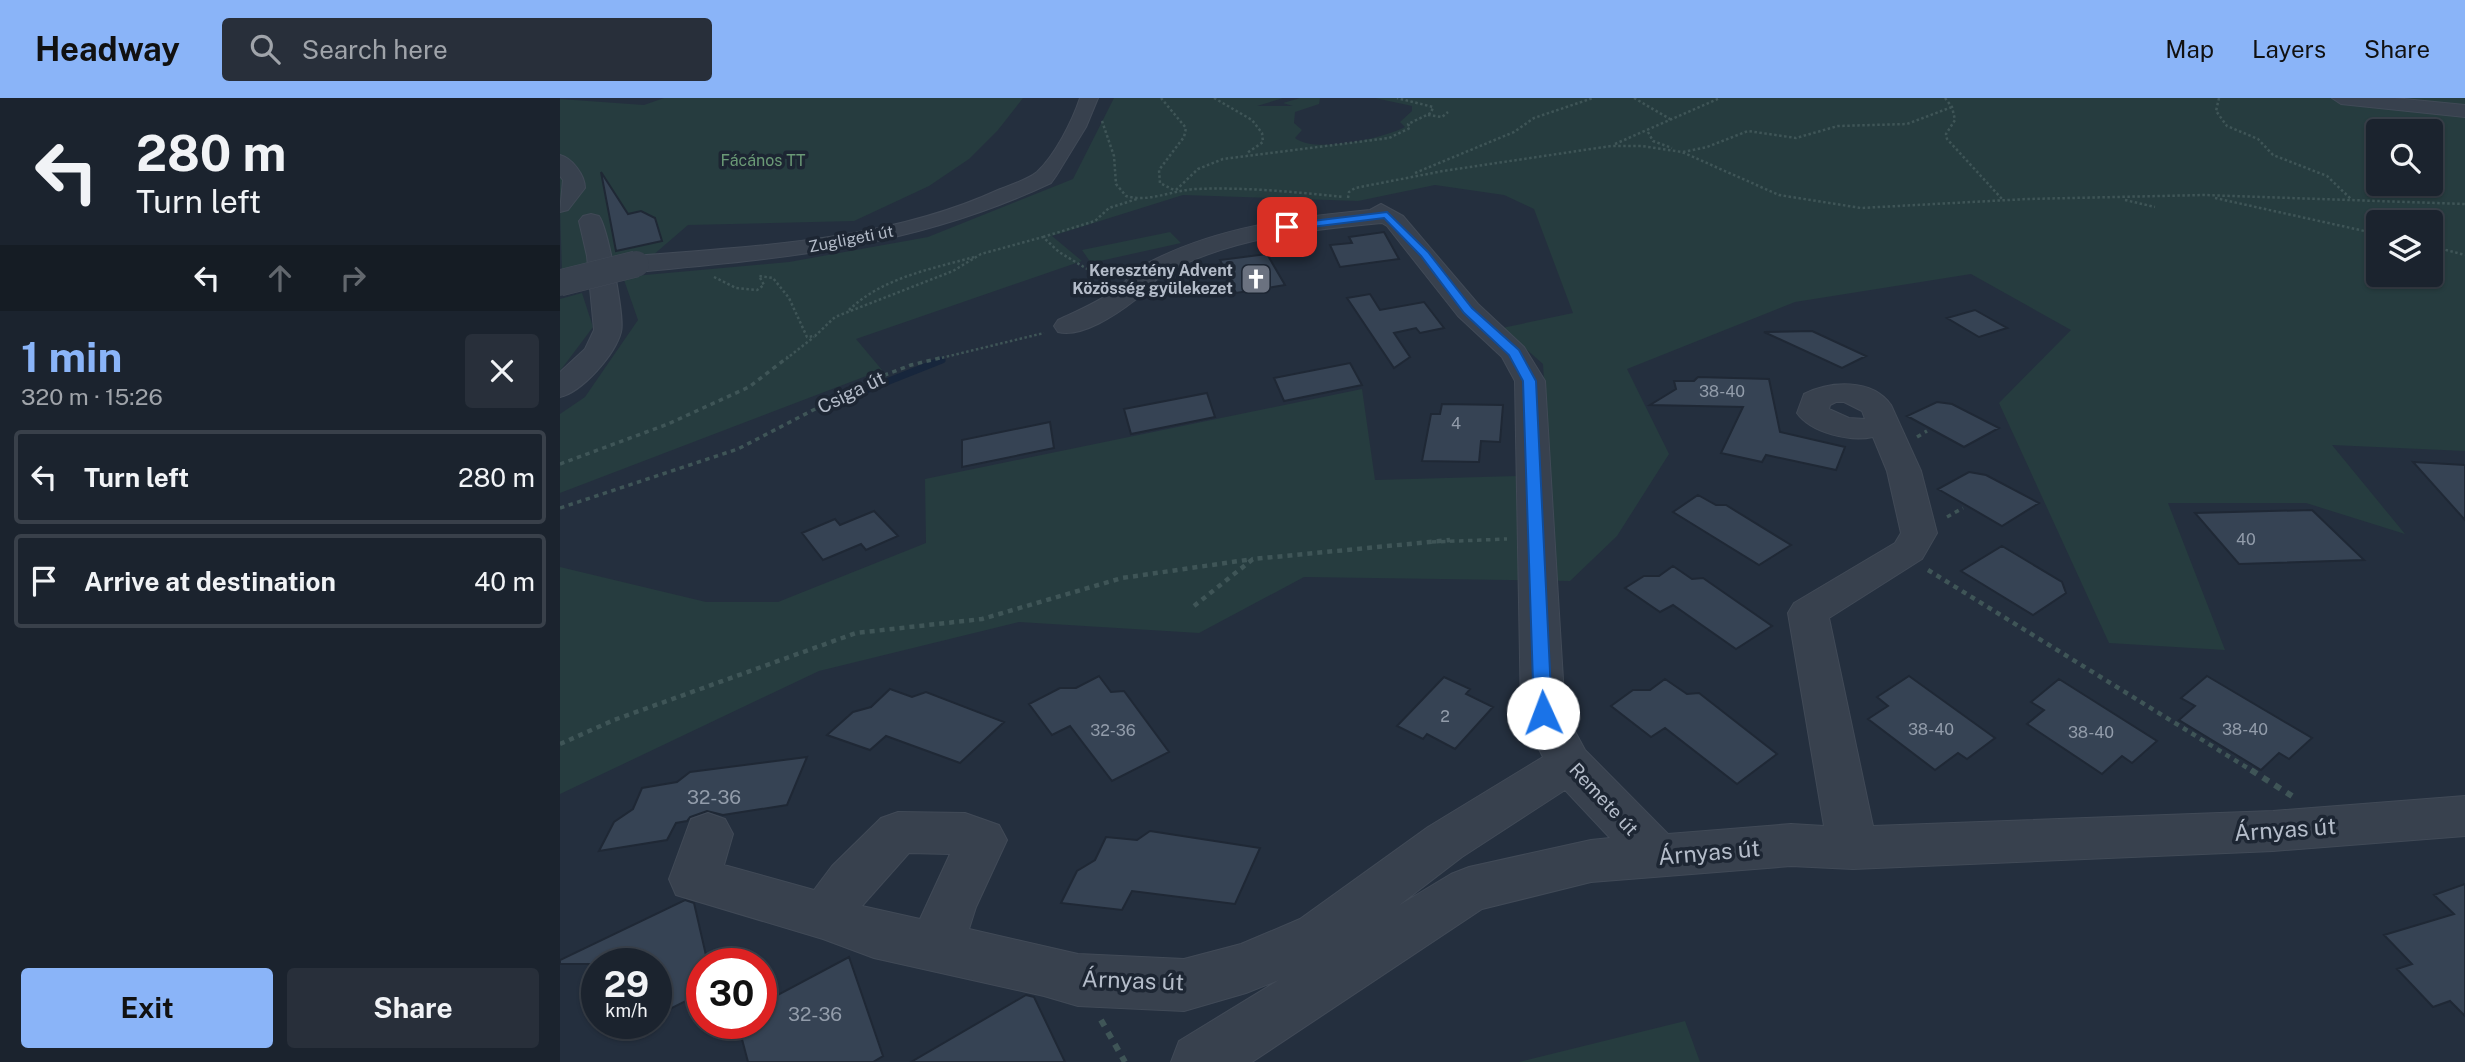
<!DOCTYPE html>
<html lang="en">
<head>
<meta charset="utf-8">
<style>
	body { margin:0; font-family:"Public Sans",sans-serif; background:#282f3a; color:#f1f3f6; height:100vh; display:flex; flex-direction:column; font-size:26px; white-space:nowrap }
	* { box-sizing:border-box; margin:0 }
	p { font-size:23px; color:#a0a4aa }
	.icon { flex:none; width:38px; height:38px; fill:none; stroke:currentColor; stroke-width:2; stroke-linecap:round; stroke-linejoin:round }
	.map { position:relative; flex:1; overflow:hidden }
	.side { display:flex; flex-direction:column; background:#1b232e; width:560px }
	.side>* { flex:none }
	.top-card { background:#1b232e; color:#f1f3f6; overflow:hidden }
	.tools { position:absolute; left:1806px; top:21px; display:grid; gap:14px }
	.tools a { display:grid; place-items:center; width:77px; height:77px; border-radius:7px; background:#1b232e; box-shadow:0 2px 5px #0004,0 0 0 2px #39404a; font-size:35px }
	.speed { position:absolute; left:21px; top:850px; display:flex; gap:14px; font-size:35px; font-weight:700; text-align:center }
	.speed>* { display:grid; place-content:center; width:91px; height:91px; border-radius:50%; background:#1b232e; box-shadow:0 2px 5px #0004,0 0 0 2px #39404a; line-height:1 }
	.speed small { font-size:18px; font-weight:400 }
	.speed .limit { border:10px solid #d22; background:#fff; color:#111 }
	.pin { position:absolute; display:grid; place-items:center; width:60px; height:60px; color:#fff; margin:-30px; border-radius:14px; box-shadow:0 4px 10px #0006 }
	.me { position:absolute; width:77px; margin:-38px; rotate:358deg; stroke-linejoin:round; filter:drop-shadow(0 0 5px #0008) }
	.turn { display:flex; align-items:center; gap:24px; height:147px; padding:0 21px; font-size:32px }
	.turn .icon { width:91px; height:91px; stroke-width:2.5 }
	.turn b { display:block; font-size:49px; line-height:60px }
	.lanes { display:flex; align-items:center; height:66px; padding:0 21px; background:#0003; justify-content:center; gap:35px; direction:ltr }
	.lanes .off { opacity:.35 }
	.round { display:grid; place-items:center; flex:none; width:74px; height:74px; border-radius:7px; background:#282f3a }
	.summary { display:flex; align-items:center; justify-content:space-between; height:119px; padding:0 21px }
	h1 { font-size:42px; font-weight:700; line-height:52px; color:#8ab4f8 }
	.primary-button { display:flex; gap:14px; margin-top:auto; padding:14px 21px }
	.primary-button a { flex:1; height:80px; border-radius:7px; background:#8ab4f8; color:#111; font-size:28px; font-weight:700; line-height:80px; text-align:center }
	.primary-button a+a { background:#282f3a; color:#f1f3f6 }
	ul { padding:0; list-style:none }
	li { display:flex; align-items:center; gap:21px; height:94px; margin:0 14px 10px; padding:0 7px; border:4px solid #39404a; border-radius:7px }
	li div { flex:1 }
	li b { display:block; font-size:26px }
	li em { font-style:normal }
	header { display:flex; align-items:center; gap:42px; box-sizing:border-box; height:98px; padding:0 35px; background:#8ab4f8; color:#111 }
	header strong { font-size:33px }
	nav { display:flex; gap:38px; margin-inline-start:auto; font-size:24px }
	.search { width:490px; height:63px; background:#282f3a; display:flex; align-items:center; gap:18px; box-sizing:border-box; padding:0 24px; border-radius:7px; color:#a0a4aa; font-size:26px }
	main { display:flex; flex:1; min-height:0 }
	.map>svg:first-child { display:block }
</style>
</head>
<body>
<header>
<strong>Headway</strong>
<div class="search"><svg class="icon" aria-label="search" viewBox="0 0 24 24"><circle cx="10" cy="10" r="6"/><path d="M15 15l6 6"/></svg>Search here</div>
<nav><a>Map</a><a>Layers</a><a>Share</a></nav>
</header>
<main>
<section class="side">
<div class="top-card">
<div class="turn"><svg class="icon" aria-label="left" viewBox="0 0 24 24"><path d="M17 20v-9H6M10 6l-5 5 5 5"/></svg><div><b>280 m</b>Turn left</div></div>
<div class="lanes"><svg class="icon" aria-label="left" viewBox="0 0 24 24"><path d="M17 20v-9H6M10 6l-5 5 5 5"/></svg><svg class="icon off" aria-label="ahead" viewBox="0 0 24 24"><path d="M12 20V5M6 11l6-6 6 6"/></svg><svg class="icon off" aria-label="right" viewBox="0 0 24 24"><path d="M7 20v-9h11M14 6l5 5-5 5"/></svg></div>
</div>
<div class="summary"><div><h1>1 min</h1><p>320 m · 15:26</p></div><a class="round"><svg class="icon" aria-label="close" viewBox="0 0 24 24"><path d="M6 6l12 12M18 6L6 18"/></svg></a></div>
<ul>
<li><svg class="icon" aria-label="left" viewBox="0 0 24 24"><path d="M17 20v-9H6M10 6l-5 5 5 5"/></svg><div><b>Turn left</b></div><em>280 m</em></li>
<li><svg class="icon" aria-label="arrive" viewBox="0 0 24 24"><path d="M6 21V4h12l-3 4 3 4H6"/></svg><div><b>Arrive at destination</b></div><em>40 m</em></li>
</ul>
<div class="primary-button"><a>Exit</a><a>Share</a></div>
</section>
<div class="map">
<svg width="1905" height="964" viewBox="0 0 1905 964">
	<rect width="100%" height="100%" fill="#242f3e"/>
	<path fill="#263c3f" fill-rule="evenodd" d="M104,0H463L438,32L409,61L369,88L294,123L128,127L92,158L2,172L0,112L12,102L0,104V1L84,7Z
		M554,0H723L697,8H733L723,5L740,0H760L759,6L735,14L734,25L742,32L735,40C755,56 824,40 845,29L840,24L852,13V8L815,0H1905V353L1772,347L1845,436L1746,405H1608L1665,552L1549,545L1439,305L1511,232L1411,176L1235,204L1067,271L1109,356L1057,438L1010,483L744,479L639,535L459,524L259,573L0,696V469L146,504H218L366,445L365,381L802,291L815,382L990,377L983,266L942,230L1013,215L974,111L944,97L875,87L798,103L623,97L492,138L522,163L296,241L322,272L0,395V316L25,299L78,222L63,179L229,164L368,139L513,81ZM1818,33H1871V86H1818ZM1818,124H1871V177H1818Z
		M610,134L621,145L531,165L522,152Z
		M22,195L33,229L0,273V201Z
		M1125,923L1140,964H959Z"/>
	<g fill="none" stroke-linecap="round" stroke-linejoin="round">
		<path stroke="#17263c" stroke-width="7" d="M276,304L382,262"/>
	</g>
	<path fill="#364354" stroke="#1f2835" stroke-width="2" d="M41,74L68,116L81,113L95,120L102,143L56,153Z
		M824,134L839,161L780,169L770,147L792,145L789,139Z
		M707,156L725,187L676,195L660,162Z
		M810,196L820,212L864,204L884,230L860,235L856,230L834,235L850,259L834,270L787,200Z
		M1415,212L1447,230L1419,239L1387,220Z
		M1252,233L1306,258L1282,270L1204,234Z
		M790,265L802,287L724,303L714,280Z
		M1138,279L1209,281L1220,334L1285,349L1276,372L1206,357L1202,364L1161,355L1183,309L1090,307L1116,291L1114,283H1134Z
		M647,295L655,319L571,336L564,311Z
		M1377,304L1392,306L1439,330L1404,349L1347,318Z
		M882,306L943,307L940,344L921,343L919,364L862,363L871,316H880Z
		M490,324L494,350L402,369V342Z
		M1853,364L1905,367V422Z
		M1409,374L1426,377L1479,405L1442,428L1378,391Z
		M1138,397L1156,407H1166L1231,447L1199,467L1113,414Z
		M1752,412L1804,462L1679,466L1635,415Z
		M314,413L338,438L306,452L301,446L263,462L242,435L275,421L280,427Z
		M1442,448L1502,484L1506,495L1473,517L1401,473Z
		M1113,468L1132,481L1143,480L1212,528L1176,551L1113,507L1100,514L1065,490L1084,478H1099Z
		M539,578L551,594L564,593L609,654L552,683L510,628L492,637L469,606L500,590H516Z
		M1349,578L1435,640L1407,661L1398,655L1375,672L1308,621L1328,608L1317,599Z
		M1647,578L1752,640L1729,661L1719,655L1701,672L1619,622L1635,608L1621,600Z
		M884,579L910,591L906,596L933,609L895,651L867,636L863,641L837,628Z
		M1105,581L1127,596L1139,595L1217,656L1177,686L1105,630L1091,639L1051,608L1073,592H1090Z
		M1499,581L1597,643L1572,665L1562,658L1542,676L1467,626L1484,612L1471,604Z
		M330,591L352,599L366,594L444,624L400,665L326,638L310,652L267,637L293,614L311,609Z
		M247,659L227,707L163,717L147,713L130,719L127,723L116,725L107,742L39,753L54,724L73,711L82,690L117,684L130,674Z
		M590,733L700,750L675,806L572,793L562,812L501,805L517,773L535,762L546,739L577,742Z
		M1905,786V918L1890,903L1873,909L1837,871L1852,866L1824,837L1894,816L1874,797Z
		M125,802L134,805L148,866H142V895L96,918V866H0V862Z
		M289,859L323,958L313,964H188L178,926H201V906Z
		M466,897L474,899L505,964H351Z"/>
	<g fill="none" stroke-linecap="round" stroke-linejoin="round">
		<g stroke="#414a57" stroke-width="2">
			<path id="minor" d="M520,0H538L526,29L496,78L491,85C353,150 225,160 76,174L67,171L63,166L67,161L76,158C196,148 327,143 438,92C450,87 467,82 477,74C495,57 512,24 520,0Z
				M1772,0H1834L1905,7V19L1781,6Z
				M0,57C12,60 25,77 25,90L8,112L0,114L3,82L0,78Z
				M821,106L843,118L918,206L964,249L985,283L1005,615L1025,652L1108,736L1231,726L1264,728L1228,515L1234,505L1335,445L1341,435L1327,373L1313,339C1290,344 1251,335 1237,315L1244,296C1270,283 1312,280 1331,307L1361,373L1377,435L1362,461L1269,520L1313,728L1713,713L1905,698V738L1713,753L1293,771L1231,768L1031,784L922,811L692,964H611L619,943L719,882L686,895L624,913L518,908L484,898L314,860L263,841L116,797L109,781L131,721L148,715L165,721L173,736L164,767L254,792L272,768L321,720L338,714L405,715L439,727L447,742L416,809L409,831L518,856L624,861L681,846L740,821L868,729L983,659L961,615L955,283L942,259L898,218L827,128L822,125C748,132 669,139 603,177C592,183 585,194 575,202C557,216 522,240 498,234L494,228L498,222C517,213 538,204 555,192C567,183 575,172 588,165C656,129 735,119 810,112ZM1276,304H1284L1302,313L1305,321L1289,320L1269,311L1270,307ZM1005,692L1050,740L1031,742L909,769L891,776L838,808L902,759ZM349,755L390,756L360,821L302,808Z
				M31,116L39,118C48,130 65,221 61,234C55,257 22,294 0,299V274L25,251L34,232L27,158L19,123L23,118Z"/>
		</g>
		<path stroke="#3f5557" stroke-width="2.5" stroke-dasharray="2.5 2.5" stroke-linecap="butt" d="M601,0L626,30L624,39L599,72L600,85L614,92
			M654,0L692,22L702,35L703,44L687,55
			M1074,0L1110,21
			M1385,0L1392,9L1395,22L1386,36L1387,41L1442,101
			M1659,0L1656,13L1667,28L1698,41L1713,57L1767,78L1791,101
			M868,17L882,19L888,14
			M542,23L554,58L556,86L566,98C588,105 613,92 636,91C685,89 735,94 784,99
			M1088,34L1093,43L1112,50
			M1055,46L1160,0
			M1123,54L1147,49L1188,33L1236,40L1278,28L1347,26L1392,9
			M855,75L954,34L974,20L1033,0
			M616,92L638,71L663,61L829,40L850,30L848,26L871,15L873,9L837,0
			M788,100L789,94L795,90L883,73L1051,48H1082L1122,54L1219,97L1301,110L1467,101L1644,97L1905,106
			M1655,100L1818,136
			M1565,102L1595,109
			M483,139L535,123L549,110L577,101
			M1871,148L1905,157
			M154,179L176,190L197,192L204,187L199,178L213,180L229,200L247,239L255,238L275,219L393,173L421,156L483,139L499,154L547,183
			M289,212C322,180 371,171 414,159
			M226,261L254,239
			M377,261L484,235"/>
		<path stroke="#3f5557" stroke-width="3.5" stroke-dasharray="4.5 4.5" stroke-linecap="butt" d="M1357,339L1367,333
			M0,366L108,326L189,289L228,259
			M0,410L178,351L309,283L351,267L384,259
			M1387,419L1403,410
			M872,444L947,441"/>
		<path stroke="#3f5557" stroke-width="4.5" stroke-dasharray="5 5" stroke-linecap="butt" d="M1368,472L1694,674
			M634,508L693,461L890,442
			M0,646L54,622L296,535L422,521L562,480L693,461"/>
		<path stroke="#3f5557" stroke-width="6" stroke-dasharray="7 7" stroke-linecap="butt" d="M1691,672L1732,698
			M541,922L565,964"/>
		<use href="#minor" fill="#38414e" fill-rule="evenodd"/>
		<g stroke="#414a57" stroke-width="27" stroke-linecap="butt">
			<path id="minor-bridge" d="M0,185L76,166"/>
		</g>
		<use href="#minor-bridge" stroke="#38414e" stroke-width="26"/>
	</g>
	<path fill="#1a73e8" stroke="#114b97" stroke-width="2" d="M827,114L868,154L912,210L959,252L976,283L992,615L989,620H976L974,615L963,283L949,257L904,215L861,158L824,120L727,132L722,129L727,126Z"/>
	<defs>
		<g id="church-square" transform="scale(1.575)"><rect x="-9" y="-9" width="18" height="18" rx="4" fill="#6b7280" stroke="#1d2633"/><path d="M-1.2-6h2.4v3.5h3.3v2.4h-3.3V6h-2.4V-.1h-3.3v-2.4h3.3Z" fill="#fff"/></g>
	</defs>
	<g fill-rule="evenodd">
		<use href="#church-square" x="696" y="181"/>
	</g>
	<g text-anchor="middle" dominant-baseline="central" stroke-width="7" stroke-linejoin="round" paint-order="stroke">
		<g font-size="16" fill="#6b9a76" stroke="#1d2633">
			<text x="203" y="62">Fácános TT</text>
		</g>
		<g font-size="16" fill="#b4bcc9" stroke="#1d2633">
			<text transform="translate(291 141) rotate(-11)">Zugligeti út</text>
		</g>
		<g font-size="16" font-weight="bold" fill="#b4bcc9" stroke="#1d2633" text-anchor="end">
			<text x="673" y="172">Keresztény Advent<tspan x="673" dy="18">Közösség gyülekezet</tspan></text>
		</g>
		<g font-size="16" fill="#929caa">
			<text x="1162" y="293">38-40</text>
			<text x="896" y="325">4</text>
			<text x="1686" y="441">40</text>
			<text x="885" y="618">2</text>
			<text x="1371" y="631">38-40</text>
			<text x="1685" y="631">38-40</text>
			<text x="553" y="632">32-36</text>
			<text x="1531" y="634">38-40</text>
		</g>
		<g font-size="19" fill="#b4bcc9" stroke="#1d2633">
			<text transform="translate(291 294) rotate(-26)">Csiga út</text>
			<text transform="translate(1044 701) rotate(47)">Remete út</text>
		</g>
		<g font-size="19" fill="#929caa">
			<text x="154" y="699">32-36</text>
			<text x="255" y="916">32-36</text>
		</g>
		<g font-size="23" fill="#b4bcc9" stroke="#1d2633">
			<text transform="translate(1725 731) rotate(-4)">Árnyas út</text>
			<text transform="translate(1149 754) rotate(-5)">Árnyas út</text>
			<text transform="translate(573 882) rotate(2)">Árnyas út</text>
		</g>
	</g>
</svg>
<div class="tools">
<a><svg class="icon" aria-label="search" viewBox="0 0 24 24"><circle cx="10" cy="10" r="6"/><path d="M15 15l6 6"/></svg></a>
<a><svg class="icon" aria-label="layers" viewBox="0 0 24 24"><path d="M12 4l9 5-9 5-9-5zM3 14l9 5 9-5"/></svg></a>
</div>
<div class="speed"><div>29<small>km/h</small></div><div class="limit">30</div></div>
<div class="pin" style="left:727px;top:129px;background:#d93025"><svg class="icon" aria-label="arrive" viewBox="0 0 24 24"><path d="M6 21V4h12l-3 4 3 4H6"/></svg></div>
<svg class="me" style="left:983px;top:615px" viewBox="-20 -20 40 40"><circle r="19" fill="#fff"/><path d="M0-13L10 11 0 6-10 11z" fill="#1a73e8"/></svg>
</div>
</main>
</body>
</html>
